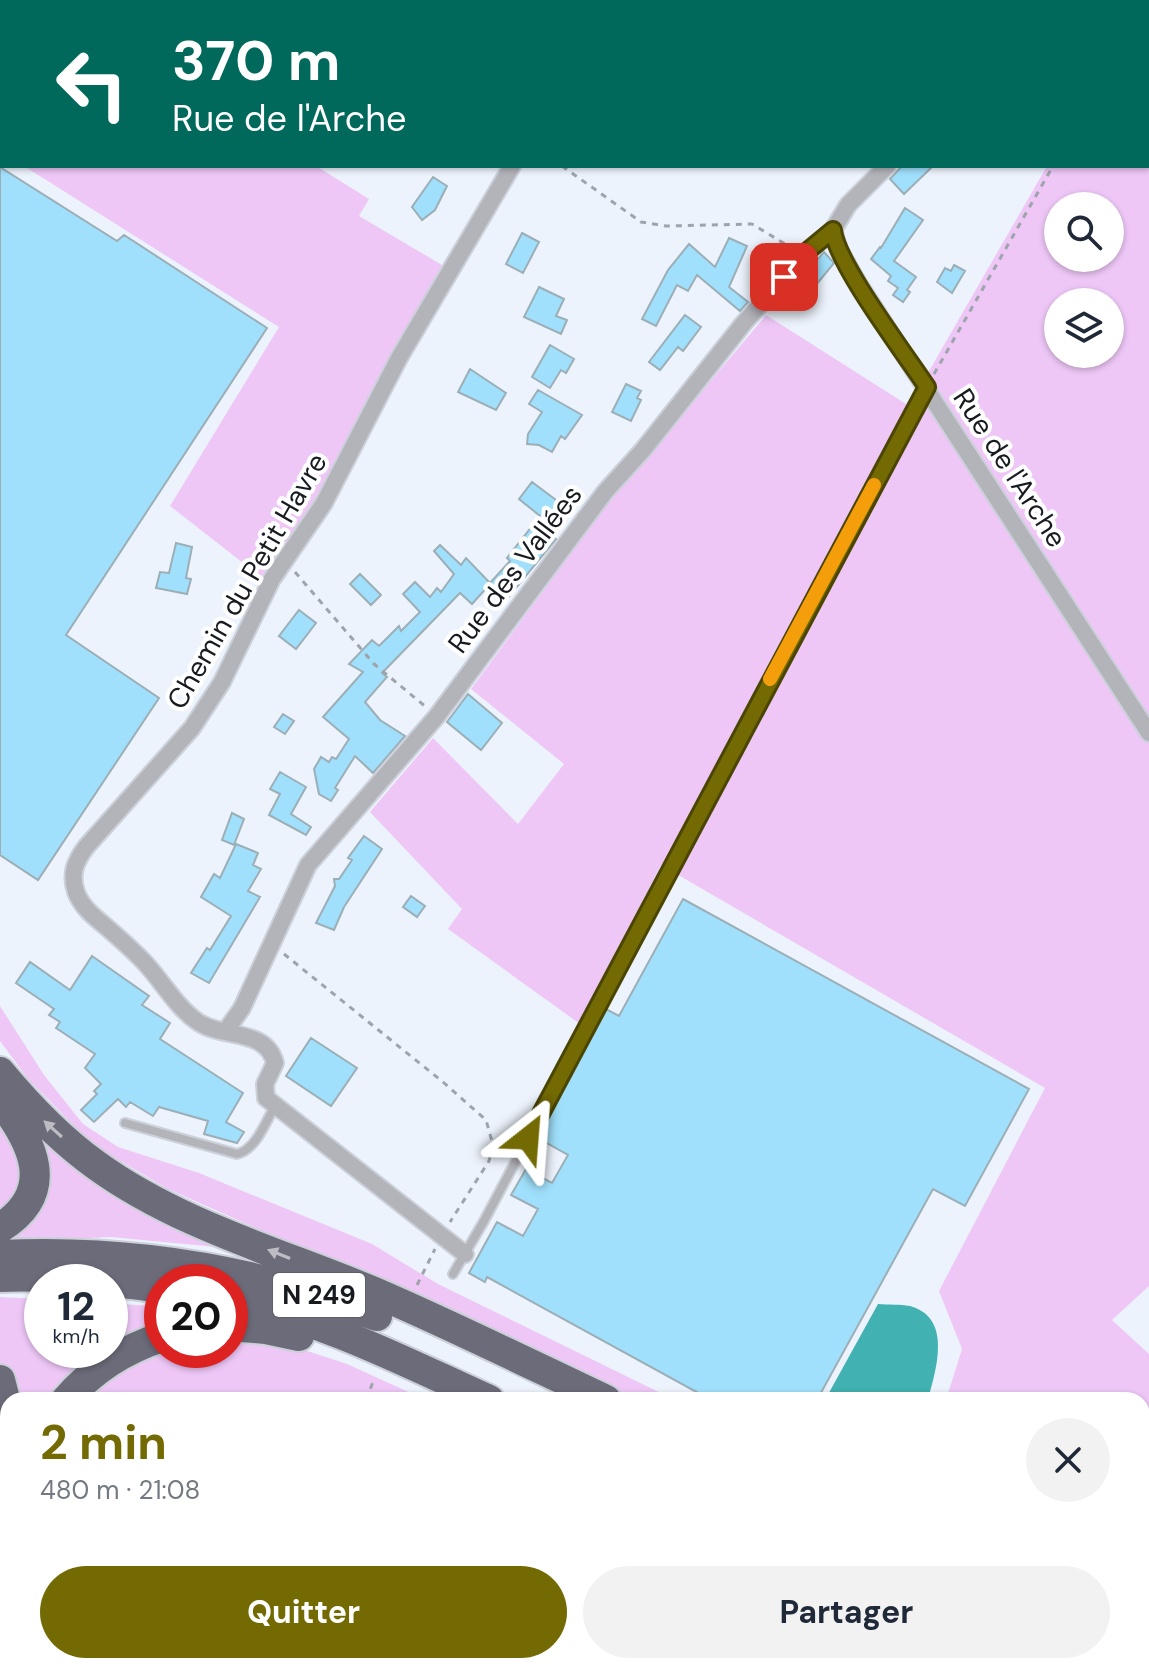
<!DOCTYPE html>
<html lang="fr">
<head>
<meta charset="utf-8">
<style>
	body { margin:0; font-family:"DM Sans",sans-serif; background:#f2f2f3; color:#1f2937; height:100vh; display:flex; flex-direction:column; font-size:30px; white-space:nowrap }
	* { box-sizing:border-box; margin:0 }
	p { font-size:26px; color:#747a83 }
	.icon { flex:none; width:44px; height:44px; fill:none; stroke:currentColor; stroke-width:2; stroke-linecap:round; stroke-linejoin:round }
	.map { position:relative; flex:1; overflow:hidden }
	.drawer { position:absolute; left:0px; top:1392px; width:1150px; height:282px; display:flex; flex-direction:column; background:#fff; border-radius:24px 24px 0 0; box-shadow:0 2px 6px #0004 }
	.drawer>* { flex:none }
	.hud { position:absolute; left:0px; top:0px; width:1150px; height:168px; box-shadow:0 2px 6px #0004; background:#00695c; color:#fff; overflow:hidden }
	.buttons { position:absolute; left:1044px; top:192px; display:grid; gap:16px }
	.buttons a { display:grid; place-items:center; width:80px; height:80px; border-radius:50%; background:#fff; box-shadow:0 2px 6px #0004; font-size:40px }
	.speed { position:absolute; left:24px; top:1264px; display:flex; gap:16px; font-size:40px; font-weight:700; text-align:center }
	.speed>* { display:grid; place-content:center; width:104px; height:104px; border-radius:50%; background:#fff; box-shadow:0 2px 6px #0004; line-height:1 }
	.speed small { font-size:20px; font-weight:400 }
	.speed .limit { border:12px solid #d22; background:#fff; color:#111 }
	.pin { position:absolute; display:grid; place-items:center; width:68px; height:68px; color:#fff; margin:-34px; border-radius:16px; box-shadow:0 4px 12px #0006 }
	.me { position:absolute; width:88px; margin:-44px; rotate:28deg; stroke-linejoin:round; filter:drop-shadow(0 0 6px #0008) }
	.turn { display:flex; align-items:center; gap:28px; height:168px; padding:0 40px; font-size:36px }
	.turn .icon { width:104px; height:104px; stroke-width:2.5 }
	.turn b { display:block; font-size:56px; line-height:68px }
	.round { display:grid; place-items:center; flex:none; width:84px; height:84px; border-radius:42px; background:#f2f2f3 }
	.overview { display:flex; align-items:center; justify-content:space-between; height:136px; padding:0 40px }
	h1 { font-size:48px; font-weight:700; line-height:60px; color:#746a03 }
	.action { display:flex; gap:16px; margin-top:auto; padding:16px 40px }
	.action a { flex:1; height:92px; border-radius:48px; background:#746a03; color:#fff; font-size:32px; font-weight:700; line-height:92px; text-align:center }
	.action a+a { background:#f2f2f3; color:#1f2937 }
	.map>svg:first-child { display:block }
</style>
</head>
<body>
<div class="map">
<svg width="1149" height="1673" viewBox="0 0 1149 1673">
	<rect width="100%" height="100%" fill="#edf3fc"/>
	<path fill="#eec7f7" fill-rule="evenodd" d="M1137,0H1149V1286L1112,1320L1149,1354V1673H1132L1121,1666H1142V1400H946L962,1349L939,1291L1045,1088L661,865L580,1024L448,929L462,909L370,812L433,738L518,824L564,764L471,689L608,503L766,315L906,404L917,392L1047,166H1148V2H1136ZM1058,206H1110V258H1058ZM1058,302H1110V354H1058Z
		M24,166H316L369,199L359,216L442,265L317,500L261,577L170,506L279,327Z
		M0,1006L44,1075L83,1124L118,1147L199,1173L372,1244L438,1284L675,1400H635L388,1281L263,1231L168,1189L93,1145L28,1079L0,1041Z
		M0,1115L36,1130L221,1241L216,1247L111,1237L2,1242L0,1238Z
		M0,1297L42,1299V1350H110V1303L162,1307V1350H230V1338L280,1342L347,1364L426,1400H8L0,1474Z
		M8,1519V1666H957L968,1673H0V1533Z"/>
	<path fill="#41b1b2" d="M878,1304C888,1305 900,1304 910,1306C953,1318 936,1370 928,1400H825Z"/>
	<path fill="#a0e0fc" stroke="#9caeb6" stroke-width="2" d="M902,166H933L904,194L890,179Z
		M0,167L117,241L124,235L267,328L66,635L159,698L38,880L0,855Z
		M433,177L447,186L435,210L422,220L412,207Z
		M905,208L923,220L894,261L916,277L907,290L910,292L903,302L893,295L898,288L888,281L891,276L871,259L880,247L881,248Z
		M522,233L539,242L523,273L506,264Z
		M729,238L747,246L729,287L748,302L740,311L697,275L688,291L677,285L656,326L642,319L668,270L689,244L715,267Z
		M824,252L834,263L807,296L794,286Z
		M954,265L965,271L952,293L937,282L945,268L951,271Z
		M539,287L564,299L556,316L567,320L561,334L524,317Z
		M685,315L701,327L683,351L678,347L660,370L649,362Z
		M550,345L574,359L566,373L561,370L550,388L532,377Z
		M470,369L506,393L496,410L458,392Z
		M626,384L641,391L637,398L641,400L631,421L612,412Z
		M538,390L582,415L565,439L561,436L552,452L539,445L527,444L528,434L542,412L529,404Z
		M532,482L568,509L549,533L556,539L507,599L490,584L472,604L460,593L382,673L387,677L365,702L380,720L405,736L373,773L355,756L335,788L338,790L331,801L319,794L314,769L321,757L329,762L332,757L336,759L349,739L323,717L363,672L349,664L372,640L379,646L399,626L401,631L420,612L403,594L415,582L430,597L437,588L441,592L454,574L434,551L440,545L461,565L466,558L490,583L510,561L507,558L540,516L519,499Z
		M176,543L192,547L186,578L191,579L187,594L156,588L160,572L169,573Z
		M360,574L381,595L371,605L350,584Z
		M299,610L316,623L296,649L279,636Z
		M468,694L502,723L481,750L447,722Z
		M283,714L294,721L285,734L274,727Z
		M280,772L306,787L291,814L311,827L306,835L269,815L280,794L270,789Z
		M232,813L244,819L234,845L222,840Z
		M364,836L382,849L344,907L334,930L316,923L335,886L334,879H339L352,860L348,858Z
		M236,844L258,853L253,865L261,869L248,891L260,897L209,983L191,973L207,948L210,950L231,916L201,897L214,874L220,878Z
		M411,896L425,906L417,917L403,907Z
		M683,899L1029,1089L965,1206L933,1189L817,1400H711L487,1277L485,1282L469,1273L497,1222L523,1236L538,1209L511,1195L526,1169L552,1183L568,1155L536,1137L606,1009L619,1016Z
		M92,956L149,996L142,1005L170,1023L160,1039L243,1093L226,1122L244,1132L237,1143L204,1134L208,1121L159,1107L153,1116L130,1102L126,1107L118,1099L94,1122L81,1110L97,1094L94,1091L101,1084L85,1068L95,1054L56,1028L60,1022L49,1015L54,1009L16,983L30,962L70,990Z
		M311,1038L357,1068L331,1106L286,1076Z"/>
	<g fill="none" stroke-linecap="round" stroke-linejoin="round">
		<g stroke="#cbd0d9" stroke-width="12">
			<path id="lane" d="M125,1123L237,1154C256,1150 266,1121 275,1106
				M453,1274L484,1221L926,387"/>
		</g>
		<g stroke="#cbd0d9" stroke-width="20">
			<path id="street" d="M605,2L606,0
				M914,2V0
				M1096,2L1098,0
				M833,230L839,250L859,285L1149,733
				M225,1032L242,1008L308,865L437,716L605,492L643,450L743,324L804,254L833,230L848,205L887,166
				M465,1254L266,1098L265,1084L275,1063C266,1028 223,1039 198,1022C177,1008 162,981 145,963C132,949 118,937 104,925C93,916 81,906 76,892C70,874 75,862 86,847L192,728L222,682L272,579L324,503L399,358L512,166"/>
		</g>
		<g stroke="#cbd0d9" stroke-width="34">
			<path id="highway" d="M0,1072C29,1107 60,1139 96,1165C180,1226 285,1254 379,1294C455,1327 530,1364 606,1400
				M0,1100C33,1142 58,1192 0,1228
				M0,1255C131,1249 255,1269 377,1316
				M0,1277C55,1275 108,1281 162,1288
				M230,1300C322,1319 405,1362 489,1400
				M230,1326L266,1329L299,1336
				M0,1380L8,1411
				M66,1400C91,1371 125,1349 162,1337
				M0,1465L8,1434
				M0,1503L8,1489
				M993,1666L1004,1673
				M1047,1666L1058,1673
				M1091,1666L1102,1673"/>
		</g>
		<path stroke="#9ea4ab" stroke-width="3" stroke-dasharray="6 6" stroke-linecap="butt" d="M652,0L656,2
			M1143,2L1144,0
			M562,166L641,222L666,226L752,224L790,247
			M934,374L1053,166
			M295,572L374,664L426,707
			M284,954L443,1082L486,1120L493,1145L489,1161L450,1222
			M417,1285L435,1249
			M366,1400L373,1382
			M244,1673L247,1666"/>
		<use href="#lane" stroke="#b3b3ba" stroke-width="8"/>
		<use href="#street" stroke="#b3b3ba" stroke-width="16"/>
		<use href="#highway" stroke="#6c6b7a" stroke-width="30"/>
	</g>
	<defs><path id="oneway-solid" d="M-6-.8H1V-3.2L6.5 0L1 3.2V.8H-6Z" transform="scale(2)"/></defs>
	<g fill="#bdbcc3">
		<use href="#oneway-solid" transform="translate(53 1129) rotate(-138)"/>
		<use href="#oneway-solid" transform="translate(279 1254) rotate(-158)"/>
	</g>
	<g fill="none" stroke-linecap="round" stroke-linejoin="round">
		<g stroke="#4b4502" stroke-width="20">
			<path id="route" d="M528,1138L927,387C906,355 836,263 833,230L804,254L784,277"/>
		</g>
		<use href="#route" stroke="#746a03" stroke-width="14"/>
		<path stroke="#f59e0b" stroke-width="14" d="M770,679L874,485"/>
	</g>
	<g text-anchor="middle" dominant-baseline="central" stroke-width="8" stroke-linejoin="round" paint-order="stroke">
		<rect fill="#fff" stroke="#5d5f63" stroke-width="2" x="273" y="1273" width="92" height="44" rx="6"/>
		<g font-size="26" font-weight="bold" fill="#171b20">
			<text x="319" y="1295">N 249</text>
		</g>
		<g font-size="28" fill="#171b20" stroke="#fff">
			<text transform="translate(1010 468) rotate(57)">Rue de l'Arche</text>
			<text transform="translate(515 569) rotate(-53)">Rue des Vallées</text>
			<text transform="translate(247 581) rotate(-60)">Chemin du Petit Havre</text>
		</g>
	</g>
</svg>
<div class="buttons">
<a><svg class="icon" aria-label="search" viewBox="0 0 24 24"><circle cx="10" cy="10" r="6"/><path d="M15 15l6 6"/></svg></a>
<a><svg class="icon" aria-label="layers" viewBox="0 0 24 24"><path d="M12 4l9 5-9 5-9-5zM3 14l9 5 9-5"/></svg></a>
</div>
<div class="speed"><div>12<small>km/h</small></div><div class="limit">20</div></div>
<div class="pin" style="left:784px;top:277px;background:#d93025"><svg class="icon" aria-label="arrive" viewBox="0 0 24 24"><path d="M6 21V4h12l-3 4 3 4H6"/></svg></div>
<svg class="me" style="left:528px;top:1138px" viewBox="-20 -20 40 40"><path d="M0-17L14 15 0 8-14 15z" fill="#746a03" stroke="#fff" stroke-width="4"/></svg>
<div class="hud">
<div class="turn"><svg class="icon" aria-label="left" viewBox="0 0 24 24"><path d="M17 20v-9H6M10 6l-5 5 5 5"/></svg><div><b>370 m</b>Rue de l'Arche</div></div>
</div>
<section class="drawer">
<div class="overview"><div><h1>2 min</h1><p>480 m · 21:08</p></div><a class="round"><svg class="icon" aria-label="close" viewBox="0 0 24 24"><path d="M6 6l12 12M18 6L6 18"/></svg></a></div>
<div class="action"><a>Quitter</a><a>Partager</a></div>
</section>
</div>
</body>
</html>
